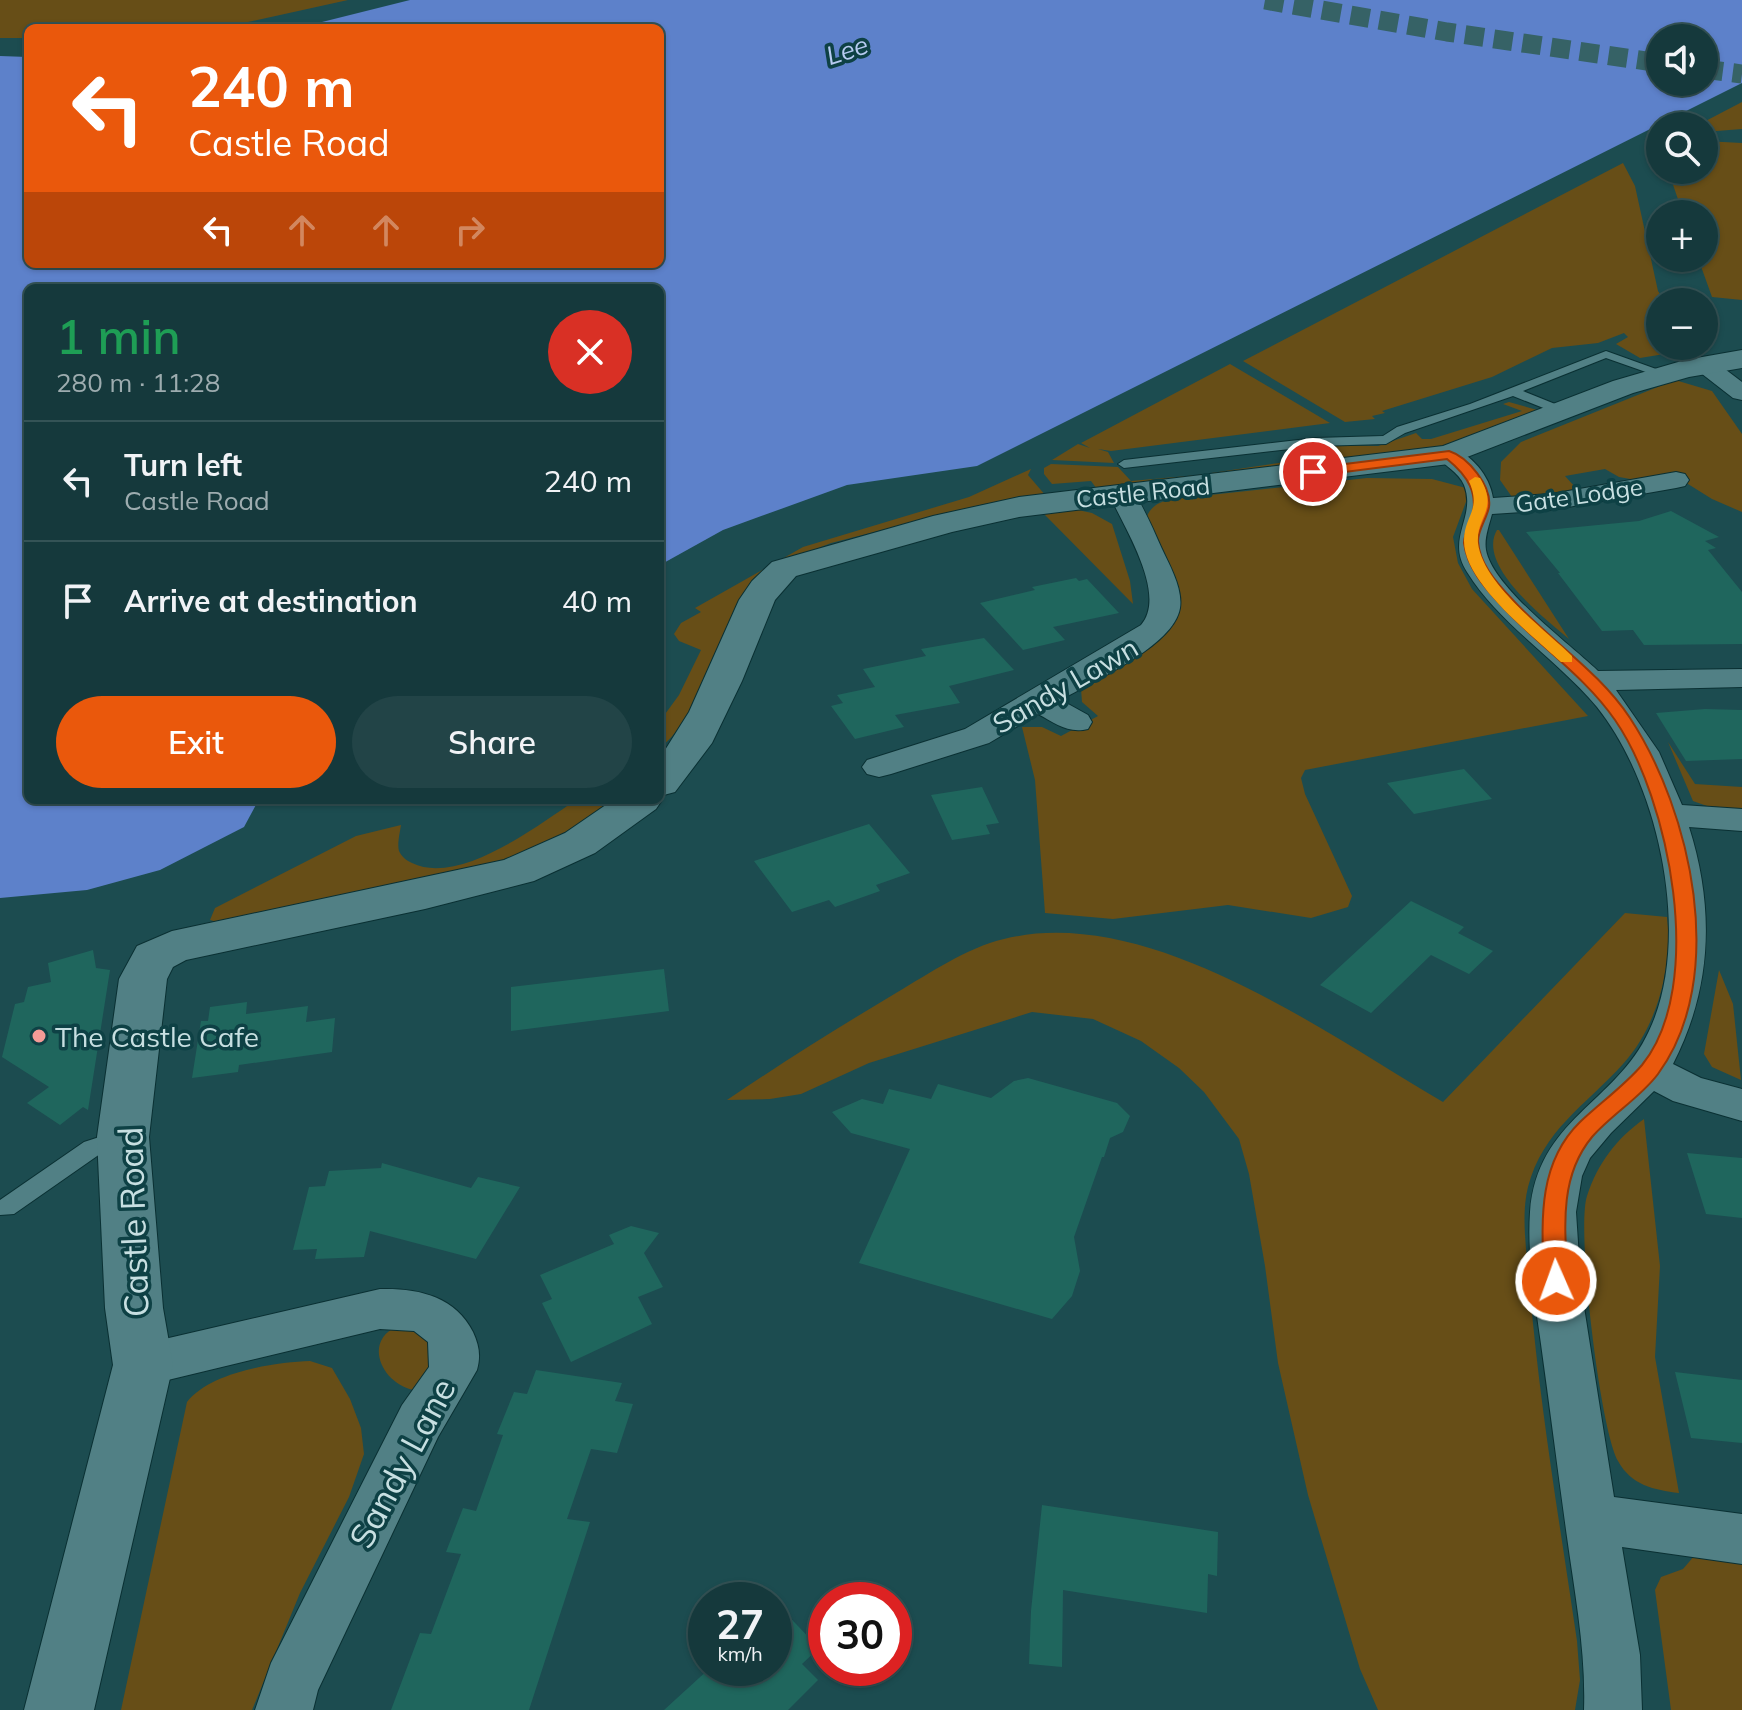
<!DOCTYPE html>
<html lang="en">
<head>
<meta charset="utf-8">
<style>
	body { margin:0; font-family:Mulish,sans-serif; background:#224447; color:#f1f3f6; height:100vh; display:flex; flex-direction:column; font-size:30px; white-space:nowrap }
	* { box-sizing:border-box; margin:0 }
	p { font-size:26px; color:#9dacaf }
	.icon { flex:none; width:44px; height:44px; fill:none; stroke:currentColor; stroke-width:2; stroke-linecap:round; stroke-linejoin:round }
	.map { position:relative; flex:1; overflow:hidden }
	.details { position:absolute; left:24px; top:284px; width:640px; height:520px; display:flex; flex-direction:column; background:#15393c; border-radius:12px; box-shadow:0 2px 6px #0004,0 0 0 2px #345356 }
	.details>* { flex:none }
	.top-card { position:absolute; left:24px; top:24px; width:640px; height:244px; border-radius:12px; box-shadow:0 2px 6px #0004,0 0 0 2px #345356; background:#ea580c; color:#fff; overflow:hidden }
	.buttons { position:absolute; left:1646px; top:24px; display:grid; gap:16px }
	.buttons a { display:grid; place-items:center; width:72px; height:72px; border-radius:50%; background:#15393c; box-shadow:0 2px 6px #0004,0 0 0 2px #345356; font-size:40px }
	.speed { position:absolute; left:688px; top:1582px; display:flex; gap:16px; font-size:40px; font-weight:700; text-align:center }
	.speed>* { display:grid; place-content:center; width:104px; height:104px; border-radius:50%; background:#15393c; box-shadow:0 2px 6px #0004,0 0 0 2px #345356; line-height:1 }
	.speed small { font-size:20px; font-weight:400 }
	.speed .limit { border:12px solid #d22; background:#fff; color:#111 }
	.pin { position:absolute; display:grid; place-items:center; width:68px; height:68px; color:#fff; margin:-34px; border:4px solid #fff; border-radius:50%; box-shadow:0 2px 8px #0007 }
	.me { position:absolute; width:88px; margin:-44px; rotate:358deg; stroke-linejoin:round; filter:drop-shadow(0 0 6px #0008) }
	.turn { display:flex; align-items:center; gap:28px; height:168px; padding:0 32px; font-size:36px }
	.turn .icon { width:104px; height:104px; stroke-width:2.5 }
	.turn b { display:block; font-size:56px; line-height:68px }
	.lanes { display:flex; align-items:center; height:76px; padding:0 32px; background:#0003; justify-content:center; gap:40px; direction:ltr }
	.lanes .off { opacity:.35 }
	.round { display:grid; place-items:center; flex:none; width:84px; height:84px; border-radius:42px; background:#224447 }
	.headline { display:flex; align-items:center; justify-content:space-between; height:136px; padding:0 32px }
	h1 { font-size:48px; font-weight:600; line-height:60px; color:#1e9e55 }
	.action { display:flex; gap:16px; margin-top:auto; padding:16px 32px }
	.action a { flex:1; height:92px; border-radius:48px; background:#ea580c; color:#fff; font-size:32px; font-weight:600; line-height:92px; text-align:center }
	.action a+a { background:#224447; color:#f1f3f6 }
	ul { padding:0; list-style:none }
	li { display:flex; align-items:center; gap:24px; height:120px; padding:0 32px; border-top:2px solid #345356 }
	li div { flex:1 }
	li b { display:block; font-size:30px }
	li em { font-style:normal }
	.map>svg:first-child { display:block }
</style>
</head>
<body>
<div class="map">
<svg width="1742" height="1710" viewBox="0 0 1742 1710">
	<rect width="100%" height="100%" fill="#1c4c50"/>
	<path fill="#674e17" d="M0,0H348L221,28H28V38H0Z
		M1742,102V129L1704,132V126H1696Z
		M1704,141L1742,143V300L1712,297L1698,258H1704V214H1683L1668,170H1704Z
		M1623,163L1635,186L1658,291L1665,302H1660V346H1695V349L1640,358L1616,344L1628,337L1624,333L1598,343L1552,348L1492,377L1382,411L1385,413L1372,416L1375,419L1345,422L1243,361Z
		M1230,364L1330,423L1111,451L1098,449L1108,452L1114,463L1052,460L1078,444L1090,448L1081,443Z
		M1675,380L1712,391L1742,434V512L1712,499L1672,474L1636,480L1619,477L1605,469L1565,476L1575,487L1571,492L1517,497H1512L1500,480L1501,462L1521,442Z
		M1509,402L1537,410L1429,452L1097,489L1091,481L1052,484L1044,474V468L1051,464L1118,467L1131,481L1198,475L1339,454L1330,445L1378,446L1416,433L1422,439H1431L1522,411L1503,404Z
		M1031,469L1028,475L1046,496L984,504L831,543L763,570L750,584C734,618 689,732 660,747V721L679,695L701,650L679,641L674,634L681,623L701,612L695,608L803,547L969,497Z
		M1367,478L1432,479L1466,488L1467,499L1453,537L1458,563L1472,589L1588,716L1305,770L1301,778L1305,794L1352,896L1348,907L1311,918L1228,905L1113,919L1045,913L1035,780L1022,727H1042L1061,736L1098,716L1082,702L1081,689L1163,637L1176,614L1147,516C1152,505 1161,501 1173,499Z
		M1078,510L1092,513L1112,524L1130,581L1133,604L1044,514Z
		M1497,530H1499L1569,639C1546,619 1476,566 1497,530Z
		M1668,742L1695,784L1742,787V809L1707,806L1693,801Z
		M576,800H600L605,806C494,889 350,898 217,922L210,920L215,908L356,836L401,825C400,832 397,844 399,851C401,856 407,861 412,863C459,886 537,826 576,800Z
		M1625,913L1667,917C1673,966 1657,1027 1623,1064C1585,1106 1543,1130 1528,1187C1520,1219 1528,1259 1530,1291C1540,1408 1560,1525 1577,1641L1580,1680L1575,1710H1378L1360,1669L1308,1495L1278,1363L1265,1266L1249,1174L1239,1139L1204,1092L1179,1068L1141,1041L1093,1019L1032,1012L869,1063L801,1094L770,1099L727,1100C783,1062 839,1027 896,993C930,973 966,948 1004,939C1148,903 1325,1033 1443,1102Z
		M1719,970L1733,1004L1741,1080L1712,1067L1704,1054Z
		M1644,1119L1660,1266L1655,1357L1679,1493C1654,1490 1631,1485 1618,1461C1600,1429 1576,1229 1587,1196C1598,1163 1616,1139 1644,1119Z
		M398,1326L431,1335L434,1369L414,1390C382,1384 362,1341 398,1326Z
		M310,1361L332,1368L350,1399L361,1428L364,1454L349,1497L300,1593L252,1710H121L187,1402C210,1372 275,1362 310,1361Z
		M1695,1555L1742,1562V1710H1671L1655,1590L1661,1577L1683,1569Z"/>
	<path fill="#5d81ca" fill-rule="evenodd" d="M410,0H1742V83L977,466L847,485L723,530L660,565V288H28V800H261L258,801L244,827L160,870L87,890L0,898V56L28,57V264H660V28H298ZM1660,38H1704V82H1660Z"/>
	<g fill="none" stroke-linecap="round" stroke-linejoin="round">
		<path fill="#5d81ca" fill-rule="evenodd" d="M222,26H226L227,28H222Z"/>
	</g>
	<path fill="#1f665d" d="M1671,511L1719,537L1705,541L1716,548L1708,550L1742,592V644L1644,645L1633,630L1602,631L1558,573H1560L1526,532L1639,521Z
		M1076,578L1079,581L1087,579L1119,613L1053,627L1065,640L1023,650L980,603L1035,590L1032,587Z
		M984,638L1014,670L949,686L960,703L895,715L904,727L855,739L831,706L843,703L837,695L875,687L863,669L926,656L921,649Z
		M1705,709L1742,710V759L1686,761L1656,713Z
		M1464,769L1492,799L1414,814L1387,783Z
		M982,787L999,823L986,825L990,834L952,840L931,795Z
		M869,824L910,873L876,885L880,891L835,907L829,900L792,912L754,861Z
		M1411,901L1464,927L1458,933L1493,951L1469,974L1431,955L1371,1013L1320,985Z
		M93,950L96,968L110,970L88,1110L83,1107L60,1125L27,1103L49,1087L2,1057L15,1004L24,1002L28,987L51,982L48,963Z
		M664,969L669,1011L511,1031V987Z
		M247,1002L246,1014L308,1006L306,1022L335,1018L332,1052L239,1065L238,1072L192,1078L201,1021H208L210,1007Z
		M1028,1078L1117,1103L1130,1116L1123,1132L1110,1138L1104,1157H1102L1074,1237L1080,1271L1072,1296L1052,1319L859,1263L910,1149L851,1133L832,1112L862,1099L883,1104L889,1089L931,1099L938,1084L991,1098L1014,1081Z
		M1687,1153L1742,1158V1218L1706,1214Z
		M382,1163L471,1188L478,1177L520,1187L476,1259L370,1231L364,1257L315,1259L317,1249L293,1250L309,1187L325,1186L329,1171L381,1168Z
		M631,1226L659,1233L644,1253L663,1287L638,1297L652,1324L571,1362L542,1303L552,1299L540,1275L614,1244L609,1235Z
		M536,1370L622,1383L615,1401L633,1404L617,1453L591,1449L567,1519L590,1522L529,1710H391L420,1633L431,1634L461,1554L446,1552L463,1508L476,1511L503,1435L497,1434L514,1392L527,1394Z
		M1675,1372L1742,1380V1443L1691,1438Z
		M1042,1505L1218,1532L1217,1576L1208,1574L1207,1613L1063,1590L1062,1667L1029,1664L1031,1611Z
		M774,1601L819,1648L802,1664L818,1680L788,1710H664L710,1668H774Z"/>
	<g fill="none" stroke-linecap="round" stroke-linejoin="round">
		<path stroke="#366266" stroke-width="19" stroke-dasharray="19 10" stroke-linecap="butt" d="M1265,0L1447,32L1660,63
			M1704,69L1742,74"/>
		<g stroke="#0a3033" stroke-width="2">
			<path id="lane" d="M1606,351L1670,374L1660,377L1606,358L1523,391L1565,408V414L1561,415L1513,396L1405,433L1386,444L1316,446L1124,468L1118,464L1124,460L1316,438L1383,436L1397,427L1470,404Z
				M121,1130L129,1132L132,1138L129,1144L100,1154L14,1214L0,1215V1200L84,1142Z"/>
		</g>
		<g stroke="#0a3033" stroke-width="2">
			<path id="street" d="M1705,358L1713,360L1742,382V400L1733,398L1697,370L1693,365L1697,360Z
				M1449,447C1471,453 1490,476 1493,498L1551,494L1676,472L1685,474L1689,480L1685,486L1676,488L1551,510L1492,514C1489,526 1484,538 1486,550C1493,588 1570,644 1598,671L1742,669V687L1616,690L1659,752L1682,805L1742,809V831L1689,827C1715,909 1712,988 1673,1064L1701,1078L1742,1089V1121L1673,1101L1654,1091L1611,1133L1590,1158L1582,1176L1576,1212L1581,1288L1614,1497L1742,1514V1564L1622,1547L1640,1655L1642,1710H1584C1586,1652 1575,1595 1567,1537C1558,1473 1550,1408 1541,1344C1535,1301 1527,1256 1530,1212C1537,1119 1616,1103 1649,1031C1693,939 1659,784 1597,707C1557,659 1500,625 1467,572C1445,538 1477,517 1464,485C1459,472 1444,466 1436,455L1440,450Z
				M1122,486L1131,488C1144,507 1153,529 1162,549C1170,566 1183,589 1180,608C1174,646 1093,681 1061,700L1088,715L1092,722L1088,729C1068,734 1055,723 1038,714L989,743L891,774L879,777L867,774L862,767L867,760L965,729L1141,625C1168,594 1123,526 1109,494L1113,488Z
				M380,1289C418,1288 455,1296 473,1332C479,1345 481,1356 477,1370L438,1437L318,1690L313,1710H255L271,1663L402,1405L429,1367L428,1342L414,1331L380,1329L143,1386L126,1380L118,1365L126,1350L143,1344Z"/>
		</g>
		<g stroke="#0a3033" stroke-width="2">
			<path id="secondary" d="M1742,350V368L1689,377L1633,393L1449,464L1019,517L952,532L796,576L775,600L742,681L712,743L675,792L660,796V758L689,712L739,600L752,581L772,562L933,516L1019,497L1443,446L1613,381L1685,360Z
				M660,797L662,800L656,809L595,853L534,881L425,909L186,960L173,967L167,979L149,1137L163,1308L173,1365L94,1710H24L113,1365L105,1308L97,1137L119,979L137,946L172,931L504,860L565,833L613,800H660Z"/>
		</g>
		<use href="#lane" fill="#518085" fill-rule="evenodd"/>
		<use href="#street" fill="#518085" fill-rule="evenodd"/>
		<use href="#secondary" fill="#518085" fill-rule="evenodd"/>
	</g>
	<path fill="#ea580c" stroke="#983908" stroke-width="2" d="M1449,451C1468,457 1492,486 1489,507C1487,518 1478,530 1478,541C1479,563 1496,582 1511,598C1548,639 1599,671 1630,718C1691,811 1729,977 1658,1074C1640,1098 1612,1114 1592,1137C1558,1178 1565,1231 1568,1281L1564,1288L1556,1291L1547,1288L1544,1281C1542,1225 1536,1165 1580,1122C1600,1103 1624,1086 1642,1065C1707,985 1669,798 1615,720C1584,675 1536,644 1500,604C1484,587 1467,567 1464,543C1464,536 1468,527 1471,520C1480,494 1467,475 1447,459L1313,476L1307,472L1313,468Z"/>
	<path fill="#f59e0b" d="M1475,477L1480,478C1499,510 1476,516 1478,543C1483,584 1543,628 1572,656V662H1561C1532,635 1464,583 1464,541C1464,515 1482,511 1469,481Z"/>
	<circle fill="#f59b97" stroke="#0e4145" stroke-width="3" cx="39" cy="1036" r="8"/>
	<g text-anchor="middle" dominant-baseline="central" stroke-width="7" stroke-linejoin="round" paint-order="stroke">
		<g font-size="24" fill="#c7dfe1" stroke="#0e4145">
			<text transform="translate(1143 492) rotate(-6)">Castle Road</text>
			<text transform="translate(1579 495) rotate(-8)">Gate Lodge</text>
		</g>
		<g font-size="26" font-style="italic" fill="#b7cbf2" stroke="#0e4145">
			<text transform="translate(847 50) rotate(-18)">Lee</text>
		</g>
		<g font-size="28" fill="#c7dfe1" stroke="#0e4145">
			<text transform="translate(1065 685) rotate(-30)">Sandy Lawn</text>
		</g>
		<g font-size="28" fill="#c7dfe1" stroke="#0e4145" text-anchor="start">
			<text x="55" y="1036">The Castle Cafe</text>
		</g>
		<g font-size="34" fill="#c7dfe1" stroke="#0e4145">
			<text transform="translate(133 1222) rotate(-92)">Castle Road</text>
			<text transform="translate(402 1463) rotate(-62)">Sandy Lane</text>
		</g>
	</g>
</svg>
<div class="buttons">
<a><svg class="icon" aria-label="sound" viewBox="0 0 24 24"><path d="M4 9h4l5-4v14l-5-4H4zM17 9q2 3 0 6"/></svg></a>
<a><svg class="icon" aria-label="search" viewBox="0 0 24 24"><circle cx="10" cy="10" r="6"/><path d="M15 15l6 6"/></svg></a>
<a>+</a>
<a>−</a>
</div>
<div class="speed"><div>27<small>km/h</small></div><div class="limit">30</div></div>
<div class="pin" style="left:1313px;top:472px;background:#d93025"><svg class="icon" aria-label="arrive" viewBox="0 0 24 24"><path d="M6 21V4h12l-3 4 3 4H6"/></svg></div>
<svg class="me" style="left:1556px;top:1281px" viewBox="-20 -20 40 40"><circle r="17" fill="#ea580c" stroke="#fff" stroke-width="3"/><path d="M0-11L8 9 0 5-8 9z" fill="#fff"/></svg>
<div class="top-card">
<div class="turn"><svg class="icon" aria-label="left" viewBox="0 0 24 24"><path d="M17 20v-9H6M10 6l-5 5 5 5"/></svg><div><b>240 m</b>Castle Road</div></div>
<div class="lanes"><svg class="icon" aria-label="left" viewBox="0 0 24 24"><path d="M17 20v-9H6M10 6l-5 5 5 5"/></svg><svg class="icon off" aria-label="ahead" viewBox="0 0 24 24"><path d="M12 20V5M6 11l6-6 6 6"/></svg><svg class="icon off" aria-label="ahead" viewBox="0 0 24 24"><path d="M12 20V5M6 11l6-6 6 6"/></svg><svg class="icon off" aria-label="right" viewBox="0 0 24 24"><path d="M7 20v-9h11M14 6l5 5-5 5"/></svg></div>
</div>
<section class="details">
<div class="headline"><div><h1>1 min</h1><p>280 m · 11:28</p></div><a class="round" style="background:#d93025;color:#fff"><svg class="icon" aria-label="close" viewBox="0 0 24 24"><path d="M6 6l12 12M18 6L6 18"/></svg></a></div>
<ul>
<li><svg class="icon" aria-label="left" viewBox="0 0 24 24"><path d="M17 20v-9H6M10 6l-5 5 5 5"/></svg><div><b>Turn left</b><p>Castle Road</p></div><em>240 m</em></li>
<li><svg class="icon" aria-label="arrive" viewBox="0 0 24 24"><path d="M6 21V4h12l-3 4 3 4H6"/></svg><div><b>Arrive at destination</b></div><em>40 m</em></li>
</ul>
<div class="action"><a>Exit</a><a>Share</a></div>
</section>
</div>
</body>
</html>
